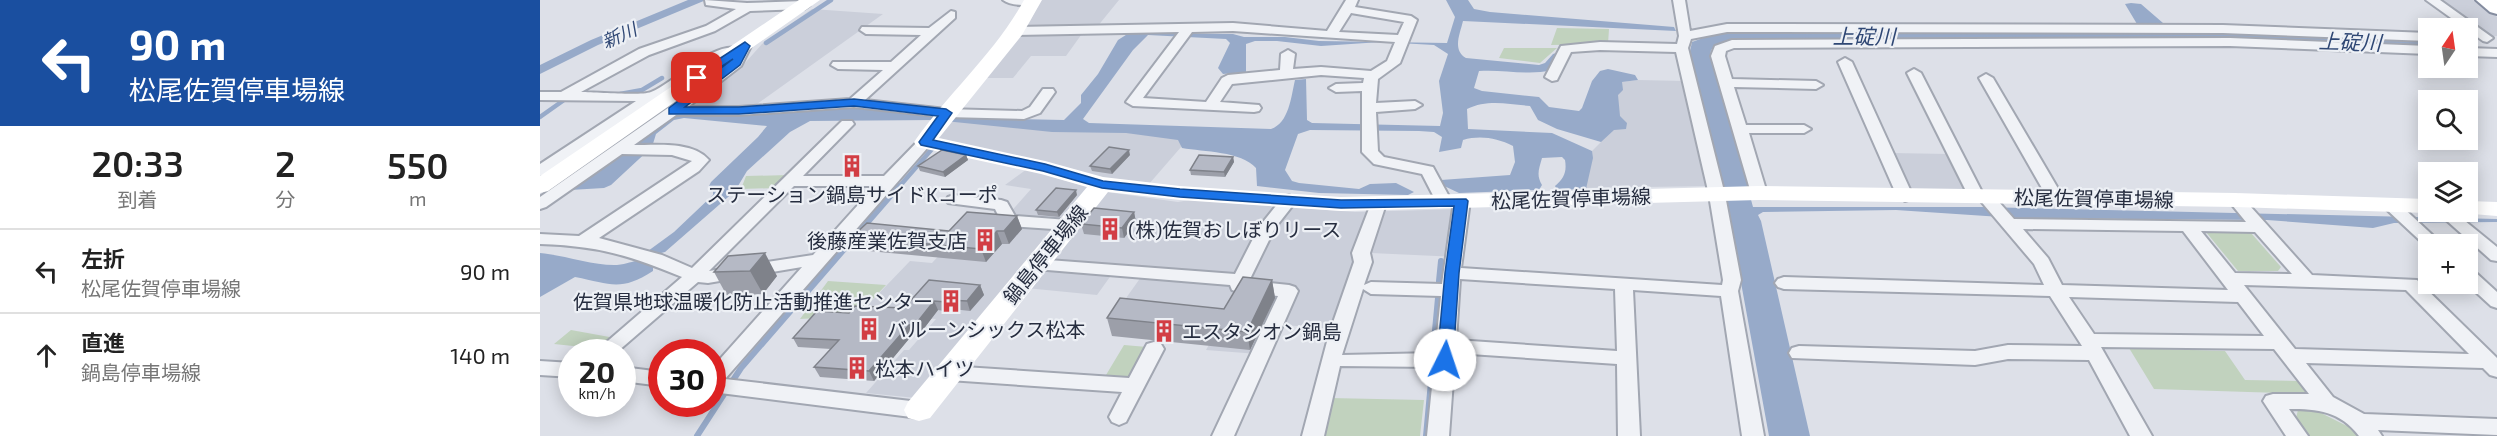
<!DOCTYPE html>
<html lang="ja">
<head>
<meta charset="utf-8">
<style>
	body { margin:0; font-family:"Exo 2","Noto Sans JP",sans-serif; background:#f2f2f2; color:#222; height:100vh; display:flex; flex-direction:column; font-size:22px; white-space:nowrap }
	* { box-sizing:border-box; margin:0 }
	p { font-size:20px; color:#767676 }
	.icon { flex:none; width:33px; height:33px; fill:none; stroke:currentColor; stroke-width:2; stroke-linecap:round; stroke-linejoin:round }
	.map { position:relative; flex:1; overflow:hidden }
	.details { display:flex; flex-direction:column; background:#fff; width:540px }
	.details>* { flex:none }
	.top-card { background:#1a4fa0; color:#fff; overflow:hidden }
	.needle { width:39px; rotate:13deg }
	.fabs { position:absolute; left:1878px; top:18px; display:grid; gap:12px }
	.fabs a { display:grid; place-items:center; width:60px; height:60px; border-radius:0px; background:#fff; box-shadow:0 3px 15px #0003; font-size:30px }
	.speed { position:absolute; left:18px; top:339px; display:flex; gap:12px; font-size:30px; font-weight:700; text-align:center }
	.speed>* { display:grid; place-content:center; width:78px; height:78px; border-radius:50%; background:#fff; box-shadow:0 3px 15px #0003; line-height:1 }
	.speed small { font-size:15px; font-weight:400 }
	.speed .limit { border:9px solid #d22; background:#fff; color:#111 }
	.pin { position:absolute; display:grid; place-items:center; width:51px; height:51px; color:#fff; margin:-26px; border-radius:12px; box-shadow:0 3px 9px #0006 }
	.me { position:absolute; width:66px; margin:-33px; rotate:4deg; stroke-linejoin:round; filter:drop-shadow(0 0 4px #0008) }
	.turn { display:flex; align-items:center; gap:21px; height:126px; padding:0 30px; font-size:27px }
	.turn .icon { width:78px; height:78px; stroke-width:2.5 }
	.turn b { display:block; font-size:42px; line-height:51px }
	.eta { display:flex; justify-content:space-evenly; align-items:center; height:102px; text-align:center }
	.eta b { font-size:36px; font-weight:600; line-height:42px }
	ul { padding:0; list-style:none }
	li { display:flex; align-items:center; gap:18px; height:84px; padding:0 30px; border-top:2px solid #e0e0e0 }
	li div { flex:1 }
	li b { display:block; font-size:22px }
	li em { font-style:normal }
	main { display:flex; flex:1; min-height:0 }
	.map>svg:first-child { display:block }
</style>
</head>
<body>
<main>
<section class="details">
<div class="top-card">
<div class="turn"><svg class="icon" aria-label="left" viewBox="0 0 24 24"><path d="M17 20v-9H6M10 6l-5 5 5 5"/></svg><div><b>90 m</b>松尾佐賀停車場線</div></div>
</div>
<div class="eta">
<div><b>20:33</b><p>到着</p></div>
<div><b>2</b><p>分</p></div>
<div><b>550</b><p>m</p></div>
</div>
<ul>
<li><svg class="icon" aria-label="left" viewBox="0 0 24 24"><path d="M17 20v-9H6M10 6l-5 5 5 5"/></svg><div><b>左折</b><p>松尾佐賀停車場線</p></div><em>90 m</em></li>
<li><svg class="icon" aria-label="ahead" viewBox="0 0 24 24"><path d="M12 20V5M6 11l6-6 6 6"/></svg><div><b>直進</b><p>鍋島停車場線</p></div><em>140 m</em></li>
</ul>
</section>
<div class="map">
<svg width="1957" height="436" viewBox="0 0 1957 436">
	<rect width="100%" height="100%" fill="#dde0e8"/>
	<path fill="#cbcfda" d="M501,0H579L557,27L544,31L526,56H491L473,78H444L487,27Z
		M1896,0H1933L1957,17V36H1949Z
		M272,9L343,14L199,117H131L205,63L222,44Z
		M1098,80L1145,81L1171,186L1040,188L1052,151L1061,142L1082,82Z
		M410,120L594,131L648,139L609,184L563,178L398,139Z
		M1351,153L1409,154L1428,189L1368,190Z
		M487,169L550,188L376,398L326,393L364,350H369L396,319L321,312L370,261L392,263L430,222L459,225L491,189L465,185Z
		M567,192L638,202L649,200L815,212L923,209L918,257L831,253L805,330L732,324L718,354L666,350L680,325L574,315L601,277L572,274L557,295L486,288Z"/>
	<path fill="#c1d2be" d="M1017,28L1069,29L1068,44L1011,45Z
		M964,48H1017L1000,63L959,58Z
		M249,175L236,188L201,189L206,176Z
		M1666,232L1711,233L1741,267L1738,271H1698Z
		M288,281L346,285L317,316L260,319Z
		M31,330L75,338L71,342L33,346L14,344Z
		M584,345L607,347L590,377L566,375Z
		M1589,348L1685,351L1705,380L1759,381L1769,394L1614,389Z
		M790,398L884,400L880,436H783Z
		M1758,410L1777,411L1817,431L1821,436H1765L1755,422Z"/>
	<path fill="#97aac9" fill-rule="evenodd" d="M148,0H166L58,45L0,74V65L51,40Z
		M906,0H928L934,9L950,12L1134,27L1136,31L923,21C920,34 912,50 926,58L999,65L1005,63L1013,54L1019,52L1011,70C990,76 962,69 939,71L934,88L942,91L999,97L1009,107L1039,111L1042,108L1052,81L1060,71L1068,69L1095,75L1098,80L1082,82L1083,90L1078,95L1080,116L1087,123L1086,129L1074,130L1061,142L1017,129L998,120L990,106C968,104 947,99 927,109L928,129L1012,133L1052,151L1053,158L1046,189L1017,190L1015,186C1024,178 1027,172 1025,160L1022,157L1002,158C999,169 996,175 1002,185L999,190L919,193L900,184L901,180L970,175L975,162L973,146C957,138 940,135 923,140L921,148L899,152L902,137L894,132L879,131L770,130L758,134L745,170L752,181L759,183L819,189L830,184L856,183L874,192L868,195L779,193L717,186L716,168C701,151 664,152 642,148L638,140L586,133L512,132L395,120L270,121L250,132L207,171L195,191L125,252L113,255L108,251L134,232L173,195V191L168,188L171,182L218,137L227,126L144,118L134,120L116,134L112,147L71,185L64,188L30,190L136,115L198,114L298,107L417,118L524,120L541,103V95L558,74L578,40L589,33L693,34L704,37H745L779,41L907,43L915,17ZM608,35L686,39L690,43L678,68L683,74L706,72V44L715,41H737L781,46L841,42L894,45L908,54L899,81L903,113L900,126L772,123L767,120L766,79L755,80C751,97 749,123 731,129L549,123L543,119L593,50Z
		M1591,3L1601,4L1623,23L1597,24L1585,4Z
		M1194,31L1682,32L1888,40V48L1689,40L1200,39L1177,45L1171,50L1170,57L1208,178L1207,185L1213,207H1442L1957,219V222L1854,223L1833,228L1727,220L1476,218L1356,210L1223,212L1218,215L1221,221L1270,436H1229L1183,184L1149,56L1152,42L1177,33Z
		M0,253C24,255 54,266 77,265C93,264 96,256 113,265V271C80,292 71,284 35,277L0,297Z"/>
	<g fill="none" stroke-linecap="round" stroke-linejoin="round">
		<path stroke="#97aac9" stroke-width="4.5" d="M226,43L291,0
			M136,70L148,65
			M80,94L102,90L122,78
			M0,117L24,100
			M358,188L392,149"/>
		<path stroke="#97aac9" stroke-width="6" d="M899,281L901,261
			M893,352L898,298
			M157,436L201,368L359,186
			M886,436L892,371"/>
		<g stroke="#a2a7b2" stroke-width="4">
			<path id="minor" d="M165,0L207,3L264,1L270,5L264,9L210,11L175,31L109,55L41,92C56,92 101,96 111,92C134,83 172,42 197,48L200,43L205,42L211,46L201,66L148,107H199L310,99L343,70L298,69L291,65L293,62H351L381,35L326,34L320,30L322,27L389,28L411,11L415,12V18L325,100L406,109L482,111L490,107L503,89H513L515,92L500,113L484,119L406,117L314,107L199,115H136L94,145C116,145 153,141 169,160L159,171L59,238L122,255L152,268L302,121H312L314,124L263,176H344L380,139H390L392,142L390,145L185,379L379,402L386,405L389,410L386,415L379,418L172,392V368L262,267L168,283L158,282L77,352H55L142,277C88,255 59,246 0,244V234L39,236L152,161L132,155L82,154L6,207L0,209V197L128,108L191,61L194,55L172,64L5,174L0,176V164L96,101L0,100V92H21L99,49L166,26L196,9L166,5ZM254,186H335L273,255L169,271Z
				M463,0H497L498,1C490,7 471,6 463,0Z
				M806,0H818L815,7L871,16L877,20L860,63L838,79L836,103L875,101L882,105L875,109L836,112L838,151L844,157L893,167L912,202L910,205H898L882,174L834,164L822,152V91L796,92L789,88L796,84L823,83L824,78L781,75L692,84L680,102L719,105L721,108L719,111L714,112L593,106L586,102L639,32L476,35L470,31L476,27L693,23L787,31ZM811,13L864,22L858,35L799,32ZM693,31L855,42L847,61L831,71L781,67L753,69L755,54L748,50L741,54L740,70L688,75L682,78L666,102L603,98L652,32Z
				M1133,0H1145L1150,31L1187,24L1683,25L1888,33V41L1683,33L1187,32L1151,39L1148,48L1185,195L1201,280L1198,291L1224,436H1202L1181,296L1093,290L1100,436H1078L1077,364L915,353L909,436H887L894,367L800,366L784,436H762L789,334L814,262L812,253L832,201L838,199L846,204L830,253L832,262L824,285L831,282L902,284L914,201L922,196L930,201L921,268L1182,285L1183,280L1169,195L1136,52L1060,50L1031,52L1017,80L1012,81L1005,77L1021,46L1060,42L1137,44L1139,36ZM920,279L1075,289L1077,351L916,340ZM823,289L831,294L901,296L895,353L802,355Z
				M1886,0H1900L1953,38L1947,42L1943,41Z
				M1690,38L1888,46V54L1690,46L1194,48L1186,51L1185,56L1192,79L1276,81L1283,85L1276,89L1194,87L1206,125H1264L1271,129L1264,133H1209L1227,193L1219,198L1211,193L1171,56L1175,46L1192,40Z
				M1928,48L1957,49V57L1928,56Z
				M1305,58L1312,62L1373,196L1371,199L1365,201L1357,196L1298,62Z
				M1374,69L1381,73L1442,192L1451,193L1474,219L1706,222L1688,200L1696,195L1702,197L1772,275L1877,280L1957,358V377L1950,375L1943,368L1766,363L1793,397L1824,414L1957,419V435L1838,430L1842,436H1819C1800,411 1778,409 1749,409L1768,436H1746L1723,401L1726,396L1733,394H1769L1734,349L1561,347L1612,436H1590L1549,360L1468,359L1435,365L1252,358L1249,353L1252,348L1259,346L1435,351L1468,345L1542,346L1510,296L1244,289L1238,287L1235,283L1238,279L1244,277L1504,285L1494,264L1439,199L1430,198L1428,195L1367,73ZM1483,229L1643,231L1688,290L1522,285L1508,258ZM1661,231L1715,232L1752,274L1695,273ZM1704,285L1866,290L1929,354L1755,349ZM1529,297L1698,302L1724,336L1554,334Z
				M1446,74L1453,78L1523,197L1521,200L1515,202L1507,197L1439,78Z
				M414,195L461,200L467,202L475,216L528,220L536,225L528,230L469,226L463,225L455,209L408,203L406,200L408,197Z
				M749,195L757,200L735,228L709,281L749,285L755,287L758,291L694,436H672L738,296L698,292L692,290L690,285L495,269L489,268L486,264L489,260L495,259L695,274L719,227L743,197Z
				M1851,200L1857,202L1902,244H1888V248L1845,208L1843,205Z
				M1897,212H1914L1957,247V261L1951,260Z
				M1928,269L1934,271L1957,292V308L1951,306L1927,284Z
				M614,342L621,344L624,349L586,422L579,425L572,422L569,417L582,392L409,380L402,378L399,373L402,368L409,366L589,378L607,344Z
				M0,361L32,363V377L0,375Z
				M82,367L122,372V386L82,381Z"/>
		</g>
		<g stroke="#848c9f" stroke-width="4">
			<path id="trunk" d="M1936,0H1957V14L1950,12Z"/>
		</g>
		<use href="#minor" fill="#f0f2f6" fill-rule="evenodd"/>
		<path fill="#fff" fill-rule="evenodd" d="M259,0H280L8,191L0,193V176Z
			M484,0H502L482,35L399,138L505,161L563,177L640,186L801,197L1219,186L1696,193L1888,199V212H1894L1888,213L1696,207L1219,200L801,211L640,200L568,192L390,418L379,421L368,418L364,410L368,402L547,187L501,174L377,147L374,142C409,92 455,53 484,0Z
			M1928,201L1957,202V216L1920,213L1919,212H1928Z"/>
		<use href="#trunk" fill="#fff" fill-rule="evenodd"/>
	</g>
	<path fill="#9c9fa9" d="M426,155L428,160L405,177L380,171L378,166Z
		M590,155L572,174L552,171L550,166Z
		M693,157L694,162L685,177L651,175L650,170Z
		M537,195L519,217L498,215L496,210Z
		M594,212L596,222L584,238L544,234L541,224Z
		M477,216L482,229L469,244H462L446,262L318,250L312,237L409,231Z
		M188,256L237,276L223,294L187,296L174,272Z
		M732,280L735,298L710,350L572,336L567,318L684,309Z
		M440,285L444,295L430,311L412,309L410,312L398,310L379,335L373,334L334,381L280,377L274,367L291,349L258,347L253,338L309,313L364,308Z"/>
	<path fill="#7f828a" d="M589,150L590,155L572,174L570,169Z
		M426,155L428,160L405,177L403,172Z
		M693,157L694,162L685,177L684,172Z
		M536,190L537,195L519,217L517,212Z
		M594,212L596,222L584,238L582,228Z
		M477,216L482,229L469,244L464,231Z
		M457,231L462,244L446,262L441,249Z
		M225,253L237,276L223,294L210,271Z
		M732,280L735,298L710,350L707,332Z
		M440,285L444,295L430,311L427,301Z
		M408,300L412,309L410,312L406,302Z
		M394,301L398,310L379,335L375,325Z
		M369,325L373,334L334,381L329,371Z"/>
	<path fill="#b5b9c5" stroke="#7f828a" stroke-width="1.5" d="M569,147L589,150L570,169L550,166Z
		M402,150L426,155L403,172L378,166Z
		M659,155L693,157L684,172L650,170Z
		M516,188L536,190L517,212L496,210Z
		M554,208L594,212L582,228L541,224Z
		M427,212L477,216L464,231H457L441,249L312,237L327,223L409,231Z
		M225,253L210,271L174,272L188,256Z
		M703,277L732,280L707,332L567,318L580,298L684,309Z
		M389,280L440,285L427,301L408,300L406,302L394,301L375,325H369L329,371L274,367L299,340L253,338L277,311L309,313L315,306L364,308Z"/>
	<path fill="#1a73e8" stroke="#114b97" stroke-width="1.5" d="M205,42L210,46L200,65L145,107H199L314,99L406,109L412,113L393,140L505,164L563,181L640,189L801,200L926,199L928,201L919,273L913,360L910,364H899L897,360L905,273L914,206L801,208L640,197L562,188L503,171L381,145L379,142L398,116L314,106L199,114H129V108L193,59L161,80H153V76Z"/>
	<defs>
		<g id="building-bare" transform="scale(1.8)"><path d="M-4-6H4V6H1V3H-1V6H-4ZM-2.5-4.3h1.7v1.8h-1.7ZM.8-4.3h1.7v1.8H.8ZM-2.5-1h1.7V.8h-1.7ZM.8-1h1.7V.8H.8Z" fill="#d23d44" stroke="#edf0f5" stroke-width="2.5" paint-order="stroke"/></g>
	</defs>
	<g fill-rule="evenodd">
		<use href="#building-bare" x="312" y="166"/>
		<use href="#building-bare" x="570" y="229"/>
		<use href="#building-bare" x="445" y="240"/>
		<use href="#building-bare" x="411" y="301"/>
		<use href="#building-bare" x="329" y="329"/>
		<use href="#building-bare" x="624" y="331"/>
		<use href="#building-bare" x="317" y="368"/>
	</g>
	<g text-anchor="middle" dominant-baseline="central" stroke-width="4.5" stroke-linejoin="round" paint-order="stroke">
		<g font-size="18" font-style="italic" fill="#2f4774" stroke="#edf0f5">
			<text transform="translate(79 35) rotate(-24)">新川</text>
		</g>
		<g font-size="20" fill="#262d3f" stroke="#edf0f5" text-anchor="start">
			<text x="312" y="194" text-anchor="middle">ステーション鍋島サイドKコーポ</text>
			<text x="588" y="229">(株)佐賀おしぼりリース</text>
			<text x="427" y="240" text-anchor="end">後藤産業佐賀支店</text>
			<text x="393" y="301" text-anchor="end">佐賀県地球温暖化防止活動推進センター</text>
			<text x="347" y="329">バルーンシックス松本</text>
			<text x="642" y="331">エスタシオン鍋島</text>
			<text x="335" y="368">松本ハイツ</text>
		</g>
		<g font-size="20" fill="#262d3f" stroke="#edf0f5">
			<text transform="translate(1031 198) rotate(-2)">松尾佐賀停車場線</text>
			<text transform="translate(1554 198) rotate(1)">松尾佐賀停車場線</text>
			<text transform="translate(505 254) rotate(-51)">鍋島停車場線</text>
		</g>
		<g font-size="21" font-style="italic" fill="#2f4774" stroke="#edf0f5">
			<text x="1324" y="35">上碇川</text>
			<text transform="translate(1810 41) rotate(2)">上碇川</text>
		</g>
	</g>
</svg>
<div class="fabs">
<a><svg class="needle" viewBox="-14 -14 28 28"><path d="M0-13l5 13h-10z" fill="#e53935"/><path d="M0 13l5-13h-10z" fill="#767676"/></svg></a>
<a><svg class="icon" aria-label="search" viewBox="0 0 24 24"><circle cx="10" cy="10" r="6"/><path d="M15 15l6 6"/></svg></a>
<a><svg class="icon" aria-label="layers" viewBox="0 0 24 24"><path d="M12 4l9 5-9 5-9-5zM3 14l9 5 9-5"/></svg></a>
<a>+</a>
</div>
<div class="speed"><div>20<small>km/h</small></div><div class="limit">30</div></div>
<div class="pin" style="left:157px;top:78px;background:#d93025"><svg class="icon" aria-label="arrive" viewBox="0 0 24 24"><path d="M6 21V4h12l-3 4 3 4H6"/></svg></div>
<svg class="me" style="left:905px;top:360px" viewBox="-20 -20 40 40"><circle r="19" fill="#fff"/><path d="M0-13L10 11 0 6-10 11z" fill="#1a73e8"/></svg>
</div>
</main>
</body>
</html>
